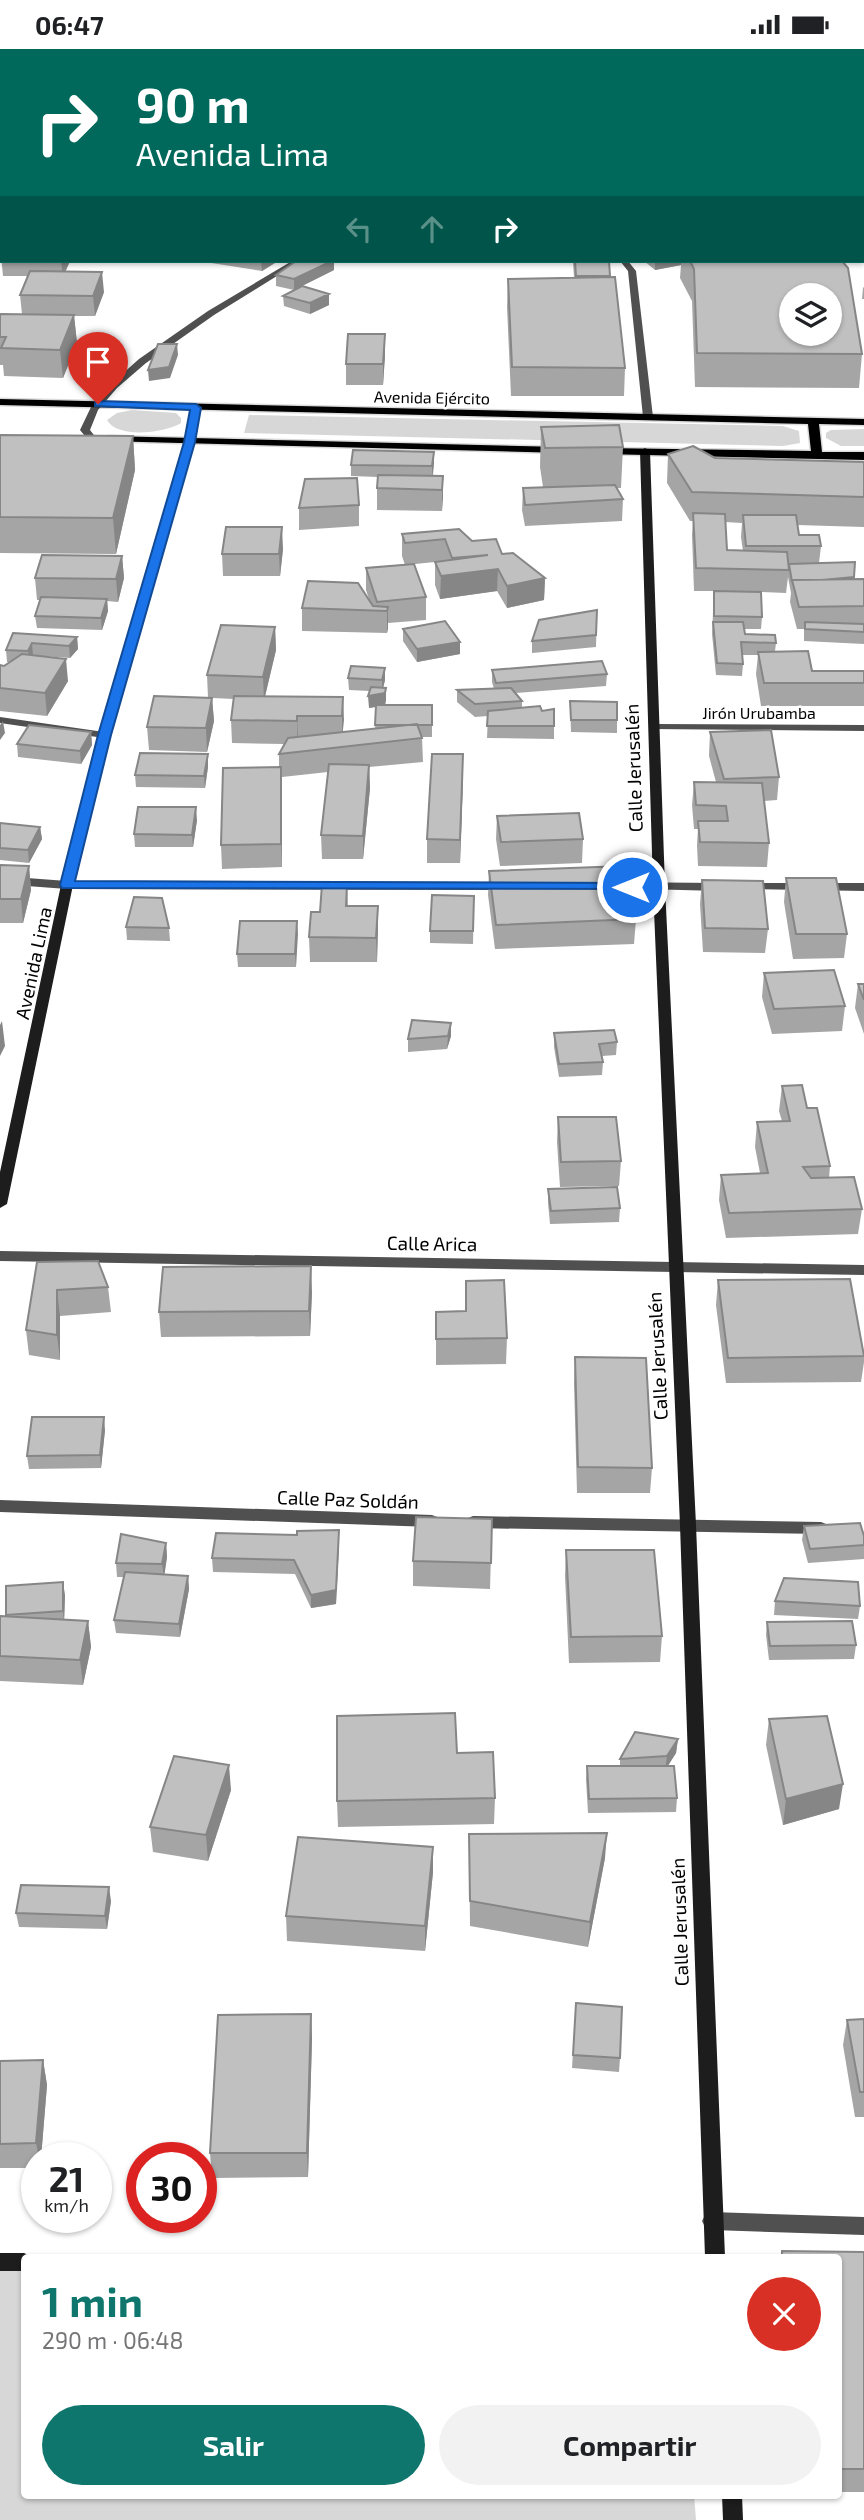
<!DOCTYPE html>
<html lang="es">
<head>
<meta charset="utf-8">
<style>
	body { margin:0; font-family:"Exo 2",sans-serif; background:#f2f2f2; color:#202124; height:100vh; display:flex; flex-direction:column; font-size:26px; white-space:nowrap }
	* { box-sizing:border-box; margin:0 }
	p { font-size:23px; color:#757577 }
	.icon { flex:none; width:38px; height:38px; fill:none; stroke:currentColor; stroke-width:2; stroke-linecap:round; stroke-linejoin:round }
	.map { position:relative; flex:1; overflow:hidden }
	.details { position:absolute; left:21px; top:2205px; width:821px; height:245px; display:flex; flex-direction:column; background:#fff; border-radius:7px; box-shadow:0 2px 5px #0004 }
	.details>* { flex:none }
	.guide { position:absolute; left:0px; top:0px; width:864px; height:214px; box-shadow:0 2px 5px #0004; background:#00695c; color:#fff; overflow:hidden }
	.buttons { position:absolute; left:779px; top:234px; display:grid; gap:14px }
	.buttons a { display:grid; place-items:center; width:63px; height:63px; border-radius:50%; background:#fff; box-shadow:0 2px 5px #0004; font-size:35px }
	.speed { position:absolute; left:21px; top:2093px; display:flex; gap:14px; font-size:35px; font-weight:700; text-align:center }
	.speed>* { display:grid; place-content:center; width:91px; height:91px; border-radius:50%; background:#fff; box-shadow:0 2px 5px #0004; line-height:1 }
	.speed small { font-size:18px; font-weight:400 }
	.speed .limit { border:10px solid #d22; background:#fff; color:#111 }
	.pin { position:absolute; display:grid; place-items:center; width:60px; height:60px; color:#fff; margin:-72px -30px; border-radius:50% 50% 50% 0; rotate:-45deg; box-shadow:0 0 7px #0007 }
	.pin .icon { rotate:45deg }
	.me { position:absolute; width:77px; margin:-38px; rotate:270deg; stroke-linejoin:round; filter:drop-shadow(0 0 5px #0008) }
	.turn { display:flex; align-items:center; gap:24px; height:147px; padding:0 21px; font-size:32px }
	.turn .icon { width:91px; height:91px; stroke-width:2.5 }
	.turn b { display:block; font-size:49px; line-height:60px }
	.lanes { display:flex; align-items:center; height:66px; padding:0 21px; background:#0003; justify-content:center; gap:35px; direction:ltr }
	.lanes .off { opacity:.35 }
	.round { display:grid; place-items:center; flex:none; width:74px; height:74px; border-radius:37px; background:#f2f2f2 }
	.overview { display:flex; align-items:center; justify-content:space-between; height:119px; padding:0 21px }
	h1 { font-size:42px; font-weight:700; line-height:52px; color:#0f766e }
	.button { display:flex; gap:14px; margin-top:auto; padding:14px 21px }
	.button a { flex:1; height:80px; border-radius:42px; background:#0f766e; color:#fff; font-size:28px; font-weight:700; line-height:80px; text-align:center }
	.button a+a { background:#f2f2f2; color:#202124 }
	.status { display:flex; justify-content:space-between; align-items:center; height:49px; padding:0 35px; background:#fff; direction:ltr }
	.status svg { height:19px; fill:currentColor }
	.map>svg:first-child { display:block }
</style>
</head>
<body>
<div class="status"><b>06:47</b><svg viewBox="0 0 49 12"><path d="M0 12V9h3v3zM5 12V6h3v6zM10 12V3h3v9zM15 12V0h3v12zM26 1h20v11H26zM47 4h2v5h-2z"/></svg></div>
<div class="map">
<svg width="864" height="2471" viewBox="0 0 864 2471">
	<rect width="100%" height="100%" fill="#fff"/>
	<path fill="#d7d7d7" d="M132,361L176,364L181,369V374C165,384 117,390 107,371L117,364Z
		M249,366L783,377L799,382L800,394L783,397L244,384Z
		M864,380V397H841L826,389V384L831,381Z
		M0,2205L78,2208H24V2446H694L696,2471H0Z"/>
	<g fill="none" stroke-linecap="round" stroke-linejoin="round">
		<g stroke="#dbdbdb" stroke-width="3">
			<path id="primary" d="M0,350L864,370V376L819,375L822,403H864V411L602,405L596,402L602,399L811,402L808,375L0,356Z
				M108,387L563,398L569,401L563,404L104,392L102,390Z"/>
		</g>
		<path fill="#505050" fill-rule="evenodd" d="M96,0H117L120,2H99Z
			M0,20H2V25H0Z
			M292,212H301L214,266L146,314L117,339L98,361L90,381L97,390L89,392L80,381L91,358L111,335L139,310L208,262Z
			M620,212H628L636,222L653,368L648,371L643,368L628,222Z
			M0,668L104,683L109,686L104,689L0,674Z
			M654,675L864,676V682L650,680V676Z
			M0,827L67,832L506,833L512,837L506,841L67,840L0,835Z
			M610,833L719,834L725,838L719,842L606,839V835Z
			M746,834H864V842L742,840L740,838Z
			M0,1202L864,1216V1226L0,1212Z
			M0,1451L432,1466L437,1468L440,1472L437,1476L432,1478L0,1463Z
			M473,1467L821,1473L826,1475L829,1479L826,1483L821,1485L473,1479L468,1477L465,1473L468,1469Z
			M712,2163L864,2168V2186L712,2181L705,2178L702,2172L705,2166Z"/>
		<path fill="#1d1d1d" fill-rule="evenodd" d="M863,19H864V23H863Z
			M196,356L201,359L195,393L109,686L73,836L7,1155L0,1159V1123L61,836L99,686L185,393L191,359Z
			M645,399L650,402L665,838L696,1476L725,2208H705L680,1476L653,838L640,402Z
			M0,2204H24L32,2208H24V2222H0Z
			M722,2446H742L743,2471H723Z"/>
		<use href="#primary" fill="#000" fill-rule="evenodd"/>
	</g>
	<path fill="#a5a5a5" fill-rule="evenodd" d="M369,0H392V2H370Z
		M416,0H453L451,1L456,2H431Z
		M720,0H786V2H726Z
		M844,0H864V10H863V2H844Z
		M0,92H2V126L0,128Z
		M2,205V212H70L65,223L104,243L95,267H74L77,294L63,329L4,327L3,316H0V265H22L20,246L27,227H3L1,207Z
		M205,212H278L262,222L205,213Z
		M573,212H609L610,228L625,319L624,347H511L507,258L508,230L574,229Z
		M644,212H842L862,305L859,339L695,338L692,252L680,229L681,216L655,221Z
		M334,221L302,237L329,245V256L310,265L284,257L283,247L294,241L276,237V226Z
		M864,238V250H862L863,239Z
		M385,285V306L383,336H346V315Z
		M541,378L623,398L621,439H617L623,450L622,472L525,477L522,461L523,439L543,438L540,418Z
		M0,386L133,387L135,421L116,505L0,504Z
		M668,405L715,409L864,413V478L797,476L799,486L821,497L819,514L855,513L854,530H864V595L804,592V580H797L790,553L791,544L788,528L786,544L761,543L762,568L761,580H744L745,585L776,594L775,602L812,622H864V657H761L756,625L758,606H742L743,615L742,627L716,626L712,585L714,542H694L692,486L693,472H690L667,434ZM725,473L742,474L741,488L743,502L727,501Z
		M434,414L433,427H443L442,462L377,461V439L378,428L351,427V416Z
		M359,456V477L299,481V459Z
		M402,485L472,492L502,505L545,529L544,551L507,559L497,542L440,550L435,536V513L405,516L402,507Z
		M283,500L280,527H223L222,505Z
		M122,507L124,529L118,553L107,552L108,562L102,581L37,579L35,567L40,551H37L35,529Z
		M366,519L426,548V571L388,574L387,584L302,582V559L369,550L366,541Z
		M597,561L596,598L532,604V592Z
		M275,578L276,601L265,648H343V683L375,680L376,658L369,659L370,642L349,641L348,629L385,631L383,639L386,651L385,656H432V688H422L423,713L369,718L370,739L363,810H322L321,786L328,723L282,728V818L222,820L221,796L279,718V705L284,695L232,694L231,671L234,650L212,649L214,672L207,703L149,701L147,678L208,649L207,626Z
		M403,580L460,593V605L417,613L403,592Z
		M13,584L77,588L78,600L70,609L42,607L68,632L47,667L0,662V616L4,617L10,613H7L6,601Z
		M492,621L607,625L606,637L516,644L522,652V659L542,662L554,677V690L487,689L488,667L475,668L457,653V641L494,640L492,633Z
		M570,652L617,671V684L571,683Z
		M91,683L92,696L81,715L18,708L17,695Z
		M710,683L779,728L777,751L764,752L769,794L767,818L698,817L697,796L698,780H694L692,756L694,733H716L709,707Z
		M208,718L205,739L136,738L135,726Z
		M463,729L460,814H427V790Z
		M497,767L583,790L582,814L500,817L496,790Z
		M197,771L193,798H135L134,785Z
		M0,774L40,778L42,790L29,814L0,811Z
		M0,816L29,817L31,841L23,874H0Z
		M489,822L636,870L634,895L495,900L488,846Z
		M786,829L847,885L844,909L793,910L784,853Z
		M702,831L768,880L765,904L703,903L700,855Z
		M347,835L348,857H378L377,913H310L309,888L320,863Z
		M474,847L473,895L430,894V882Z
		M297,872L296,918H238L237,905Z
		M126,878L169,879L170,892L127,891Z
		M764,924L845,957L842,982L772,985L762,948Z
		M858,935H864V985L855,959Z
		M451,974V987L447,1000L408,1003V990Z
		M554,984L617,993L616,1006L602,1007L603,1013L602,1026L559,1028L554,998Z
		M782,1037L807,1059L830,1117L829,1129L862,1160L858,1185L726,1189L719,1151L721,1126L760,1124L755,1098L757,1073L782,1072L779,1062Z
		M558,1068L621,1112L619,1137L560,1138L557,1093Z
		M548,1140L620,1159L619,1173L550,1175L548,1154Z
		M37,1213L108,1238L111,1263L60,1267V1311L29,1306L26,1281Z
		M718,1231L864,1303V1313L861,1333L726,1334L716,1256Z
		M312,1243L310,1287L161,1288L159,1263Z
		M436,1263L507,1289L506,1315L436,1316Z
		M575,1308L652,1419L650,1444H577L574,1334Z
		M105,1381L101,1419L29,1420L27,1407Z
		M492,1470L490,1540L413,1537V1512Z
		M804,1477L864,1487V1510L808,1514L802,1491Z
		M297,1486L339,1495L336,1555L311,1559L295,1525L213,1523L212,1509Z
		M166,1494L167,1508L164,1525L188,1527L189,1540L180,1588L116,1584L114,1571L124,1528H117L116,1514Z
		M566,1501L662,1587L660,1613L569,1614L565,1527Z
		M6,1537L65,1546L64,1571L88,1572L91,1598L83,1636L0,1632V1567L7,1568Z
		M775,1552L860,1557L858,1570L774,1566Z
		M767,1573L856,1596L854,1610L769,1611L766,1586Z
		M769,1670L839,1760L783,1776L766,1696Z
		M678,1690L676,1704L668,1717L677,1749L676,1763L588,1764L586,1730L587,1717H620V1710Z
		M457,1704L495,1749L494,1775L338,1778L337,1752Z
		M231,1741L208,1812L153,1803L150,1778Z
		M469,1785L605,1809L588,1898L470,1877Z
		M433,1798V1823L425,1902L287,1892L286,1867Z
		M111,1852L107,1880L19,1878L16,1864Z
		M576,1954L620,2009L619,2023L572,2019Z
		M311,1965L312,1990L308,2128L212,2129L210,2104Z
		M864,1970V2068H855L843,1996L847,1971Z
		M43,2011L47,2036L41,2109H37V2119H0V2012Z
		M782,2202L864,2203V2443H838V2208H781Z"/>
	<path fill="#868686" d="M297,0H306V2L288,1Z
		M2,114V126L0,128V117Z
		M864,142V161H863V143Z
		M61,212H70L63,228Z
		M261,212H278L262,222Z
		M332,212H334V221L294,241V230Z
		M655,212H681V216L655,221Z
		M102,223L104,243L95,267L93,247Z
		M329,245V256L310,265V254Z
		M74,266L77,294L63,329L60,301Z
		M385,285V306L383,336V315Z
		M177,295L178,306L170,329L149,332L148,321Z
		M133,387L135,421L116,505L113,469Z
		M434,403V414L432,429V417Z
		M443,427V449L442,462V441Z
		M282,478L283,500L280,527L279,505Z
		M122,507L124,529L118,553L116,530Z
		M498,520L497,542L440,550L441,527Z
		M545,529L544,551L507,559V537Z
		M107,550L108,562L102,581L101,569Z
		M388,558V580L387,584V562Z
		M275,578L276,601L264,651L263,628Z
		M77,588L78,600L70,609L69,597Z
		M460,593V605L417,613V600Z
		M32,594L33,607L30,614L28,602Z
		M66,610L68,632L47,667L45,644Z
		M385,619V631L382,643V631Z
		M386,639V651L385,656L369,659L368,647Z
		M343,648L344,671L342,690V667Z
		M212,649L214,672L207,703L206,679Z
		M297,667L298,690L297,695Z
		M3,672L5,684L0,691V676Z
		M91,683L92,696L81,715L80,702Z
		M208,705V718L205,739L204,727Z
		M463,705V729L460,814V791Z
		M369,716L370,739L363,810V787Z
		M281,718L282,741V818L281,795Z
		M196,758L197,771L193,798L192,786Z
		M40,778L42,790L29,814L28,801Z
		M29,817L31,841L23,874L21,850Z
		M378,857V881L377,913L376,889Z
		M297,872L298,885L296,918L295,905Z
		M2,972L5,997L0,1007V976Z
		M451,974V987L447,1000L448,987Z
		M311,1217L312,1243L310,1287L309,1262Z
		M57,1241L60,1267V1311L57,1286Z
		M104,1368L105,1381L101,1419L100,1406Z
		M339,1481V1495L336,1555L311,1559V1546Z
		M166,1494L167,1508L164,1529L162,1515Z
		M188,1527L189,1540L180,1588L179,1575Z
		M63,1533L65,1546L64,1576L63,1562Z
		M88,1572L91,1598L83,1636L80,1611Z
		M678,1690L676,1704L665,1721L667,1707Z
		M229,1716L231,1741L208,1812L206,1786Z
		M843,1735L839,1760L783,1776L786,1750Z
		M607,1784L605,1809L588,1898L590,1873Z
		M433,1798V1823L425,1902V1877Z
		M109,1838L111,1852L107,1880L105,1867Z
		M311,1965L312,1990L308,2128L307,2104Z
		M43,2011L47,2036L41,2109H39L36,2094Z"/>
	<path fill="#c0c0c0" stroke="#868686" stroke-width="2" fill-rule="evenodd" d="M44,0H93L87,2H41Z
		M437,0H439L456,2H435Z
		M757,0H779L775,2H764Z
		M0,92H2V103H0Z
		M296,212H332L294,230L276,226Z
		M575,212H609L610,227H576Z
		M690,212H842L848,219L862,305L697,304L694,220ZM791,247H830V285H791Z
		M30,222L102,223L93,247L20,246Z
		M615,228L625,319L512,318L508,230Z
		M302,237L329,245L310,254L283,247Z
		M0,265L74,266L60,301L1,299L6,288H0Z
		M348,285H385L383,315H346Z
		M158,295H177L169,318L148,321Z
		M619,376L623,398L545,399L541,378Z
		M0,386L133,387L113,469L0,468Z
		M693,397L715,409L864,413V448L692,443L668,405Z
		M353,401L434,403L432,417L351,416Z
		M378,426L443,427L442,441L377,439Z
		M357,429L359,456L299,459L305,430Z
		M615,436L623,450L525,456L523,439Z
		M693,464L725,465L727,501L787,503L789,521L696,519Z
		M743,466H796L799,486H819L821,497H746Z
		M226,478H282L279,505H222Z
		M459,480L472,492L496,490L502,505L513,504L545,529L507,537L498,520L441,527L435,513L488,506L452,509L445,490L405,494L402,485Z
		M42,506L122,507L116,530L35,529Z
		M855,513L854,528L822,531H792V533L789,515Z
		M414,515L426,548L377,553L366,519Z
		M864,530V557L799,558L792,531Z
		M308,532L358,534L373,557L388,558L387,562L302,559Z
		M714,542L761,543L762,568L714,567Z
		M41,548L107,550L101,569L35,567Z
		M597,561L596,586L532,592L539,571Z
		M445,572L460,593L417,600L403,580Z
		M713,573H743L745,585L775,586L776,594L741,593L743,615L717,614Z
		M805,573L864,575V583L805,580Z
		M221,576L275,578L263,628L207,626Z
		M13,584L77,588L69,597L32,594L28,602L6,601Z
		M808,602L812,622H864V634H764L758,603Z
		M22,605L66,610L45,644L0,639V616L4,617Z
		M602,612L607,625L496,634L492,621Z
		M351,617L385,619L382,631L348,629Z
		M371,638L386,639L385,644L368,647Z
		M511,639L522,652L475,655L457,641Z
		M154,647L212,649L206,679L147,678Z
		M234,647L343,648L342,667H297V672L231,671Z
		M570,652L617,653V671H571Z
		M376,656H432V676H375Z
		M540,657L542,662L554,660V677H487L488,662Z
		M417,675L422,689L279,705L288,689Z
		M29,676L91,683L80,702L17,695Z
		M771,681L779,728L724,730L710,683Z
		M140,704L208,705L204,727L135,726Z
		M432,705H463L460,791L427,790Z
		M329,715L369,716L363,787L321,786Z
		M281,718V795L221,796L223,719Z
		M694,733L762,734L769,794L700,793L698,772H728L726,757L696,756Z
		M138,758H196L192,786L134,785Z
		M579,764L583,790L501,793L497,767Z
		M0,774L40,778L28,801L0,799Z
		M0,816L29,817L21,850H0Z
		M625,817L636,870L496,876L489,822Z
		M786,829H836L847,885H796Z
		M702,831L763,832L768,880L705,879Z
		M322,835H347L346,857H378L376,889L309,888L311,863H320Z
		M432,846L474,847L473,882H430Z
		M134,848L162,849L169,879L126,878Z
		M240,872H297L295,905H237Z
		M834,921L845,957L774,960L764,924Z
		M858,935H864V951Z
		M412,971L451,974L448,987L408,990Z
		M614,981L617,993L599,995L603,1013L559,1015L554,984Z
		M802,1036L807,1059H817L830,1117L803,1118L811,1129L854,1128L862,1160L729,1164L721,1126L768,1124L757,1073L790,1072L782,1037Z
		M558,1068H616L621,1112L561,1113Z
		M617,1138L620,1159L551,1162L548,1140Z
		M98,1212L108,1238L57,1241V1286L26,1281L37,1213Z
		M311,1217L309,1262L159,1263L163,1218Z
		M850,1230L864,1307L728,1309L718,1231Z
		M504,1231L507,1289L436,1290V1263L466,1262V1232Z
		M575,1308L646,1309L652,1419L578,1418Z
		M32,1368H104L100,1406L27,1407Z
		M416,1468L492,1470L491,1514L413,1512Z
		M860,1474L864,1487V1496L810,1500L804,1477Z
		M339,1481L336,1541L311,1546L294,1511L212,1509L216,1484L297,1486V1482Z
		M121,1485L166,1494L162,1515L116,1514Z
		M566,1501H654L662,1587L571,1588Z
		M125,1523L188,1527L179,1575L114,1571Z
		M784,1529L858,1533L860,1557L775,1552Z
		M63,1533V1562L6,1566V1537Z
		M0,1567L88,1572L80,1611L0,1607Z
		M852,1572L856,1596L770,1597L767,1573Z
		M455,1664L457,1704L493,1703L495,1749L337,1752V1667Z
		M827,1667L843,1735L786,1750L769,1670Z
		M635,1683L678,1690L667,1707L620,1710Z
		M174,1707L229,1716L206,1786L150,1778Z
		M587,1717H674L677,1749L589,1750Z
		M607,1784L590,1873L470,1852L469,1785Z
		M298,1788L433,1798L425,1877L286,1867Z
		M21,1836L109,1838L105,1867L16,1864Z
		M576,1954L622,1958L620,2009L573,2006Z
		M311,1965L307,2104H210L218,1966Z
		M864,1970V2043H860L847,1971Z
		M43,2011L36,2094L0,2095V2012Z
		M782,2202L864,2203V2420H838V2208H782Z"/>
	<path fill="#1a73e8" stroke="#114b97" stroke-width="2" d="M98,352L196,355L201,359L195,393L111,686L75,832L632,834L637,835V840L62,839L60,836L98,686L184,393L190,361L95,357V353Z"/>
	<g text-anchor="middle" dominant-baseline="central" stroke-width="5" stroke-linejoin="round" paint-order="stroke">
		<g font-size="16" fill="#000" stroke="#fff">
			<text transform="translate(432 348) rotate(1)">Avenida Ejército</text>
			<text x="759" y="663">Jirón Urubamba</text>
		</g>
		<g font-size="19" fill="#000" stroke="#fff">
			<text transform="translate(633 719) rotate(-92)">Calle Jerusalén</text>
			<text transform="translate(33 914) rotate(-78)">Avenida Lima</text>
			<text transform="translate(432 1194) rotate(1)">Calle Arica</text>
			<text transform="translate(657 1307) rotate(-93)">Calle Jerusalén</text>
			<text transform="translate(348 1450) rotate(2)">Calle Paz Soldán</text>
			<text transform="translate(679 1873) rotate(-92)">Calle Jerusalén</text>
		</g>
	</g>
</svg>
<div class="buttons">
<a><svg class="icon" aria-label="layers" viewBox="0 0 24 24"><path d="M12 4l9 5-9 5-9-5zM3 14l9 5 9-5"/></svg></a>
</div>
<div class="speed"><div>21<small>km/h</small></div><div class="limit">30</div></div>
<div class="pin" style="left:98px;top:355px;background:#d93025"><svg class="icon" aria-label="arrive" viewBox="0 0 24 24"><path d="M6 21V4h12l-3 4 3 4H6"/></svg></div>
<svg class="me" style="left:632px;top:838px" viewBox="-20 -20 40 40"><circle r="17" fill="#1a73e8" stroke="#fff" stroke-width="3"/><path d="M0-11L8 9 0 5-8 9z" fill="#fff"/></svg>
<div class="guide">
<div class="turn"><svg class="icon" aria-label="right" viewBox="0 0 24 24"><path d="M7 20v-9h11M14 6l5 5-5 5"/></svg><div><b>90 m</b>Avenida Lima</div></div>
<div class="lanes"><svg class="icon off" aria-label="left" viewBox="0 0 24 24"><path d="M17 20v-9H6M10 6l-5 5 5 5"/></svg><svg class="icon off" aria-label="ahead" viewBox="0 0 24 24"><path d="M12 20V5M6 11l6-6 6 6"/></svg><svg class="icon" aria-label="right" viewBox="0 0 24 24"><path d="M7 20v-9h11M14 6l5 5-5 5"/></svg></div>
</div>
<section class="details">
<div class="overview"><div><h1>1 min</h1><p>290 m · 06:48</p></div><a class="round" style="background:#d93025;color:#fff"><svg class="icon" aria-label="close" viewBox="0 0 24 24"><path d="M6 6l12 12M18 6L6 18"/></svg></a></div>
<div class="button"><a>Salir</a><a>Compartir</a></div>
</section>
</div>
</body>
</html>
